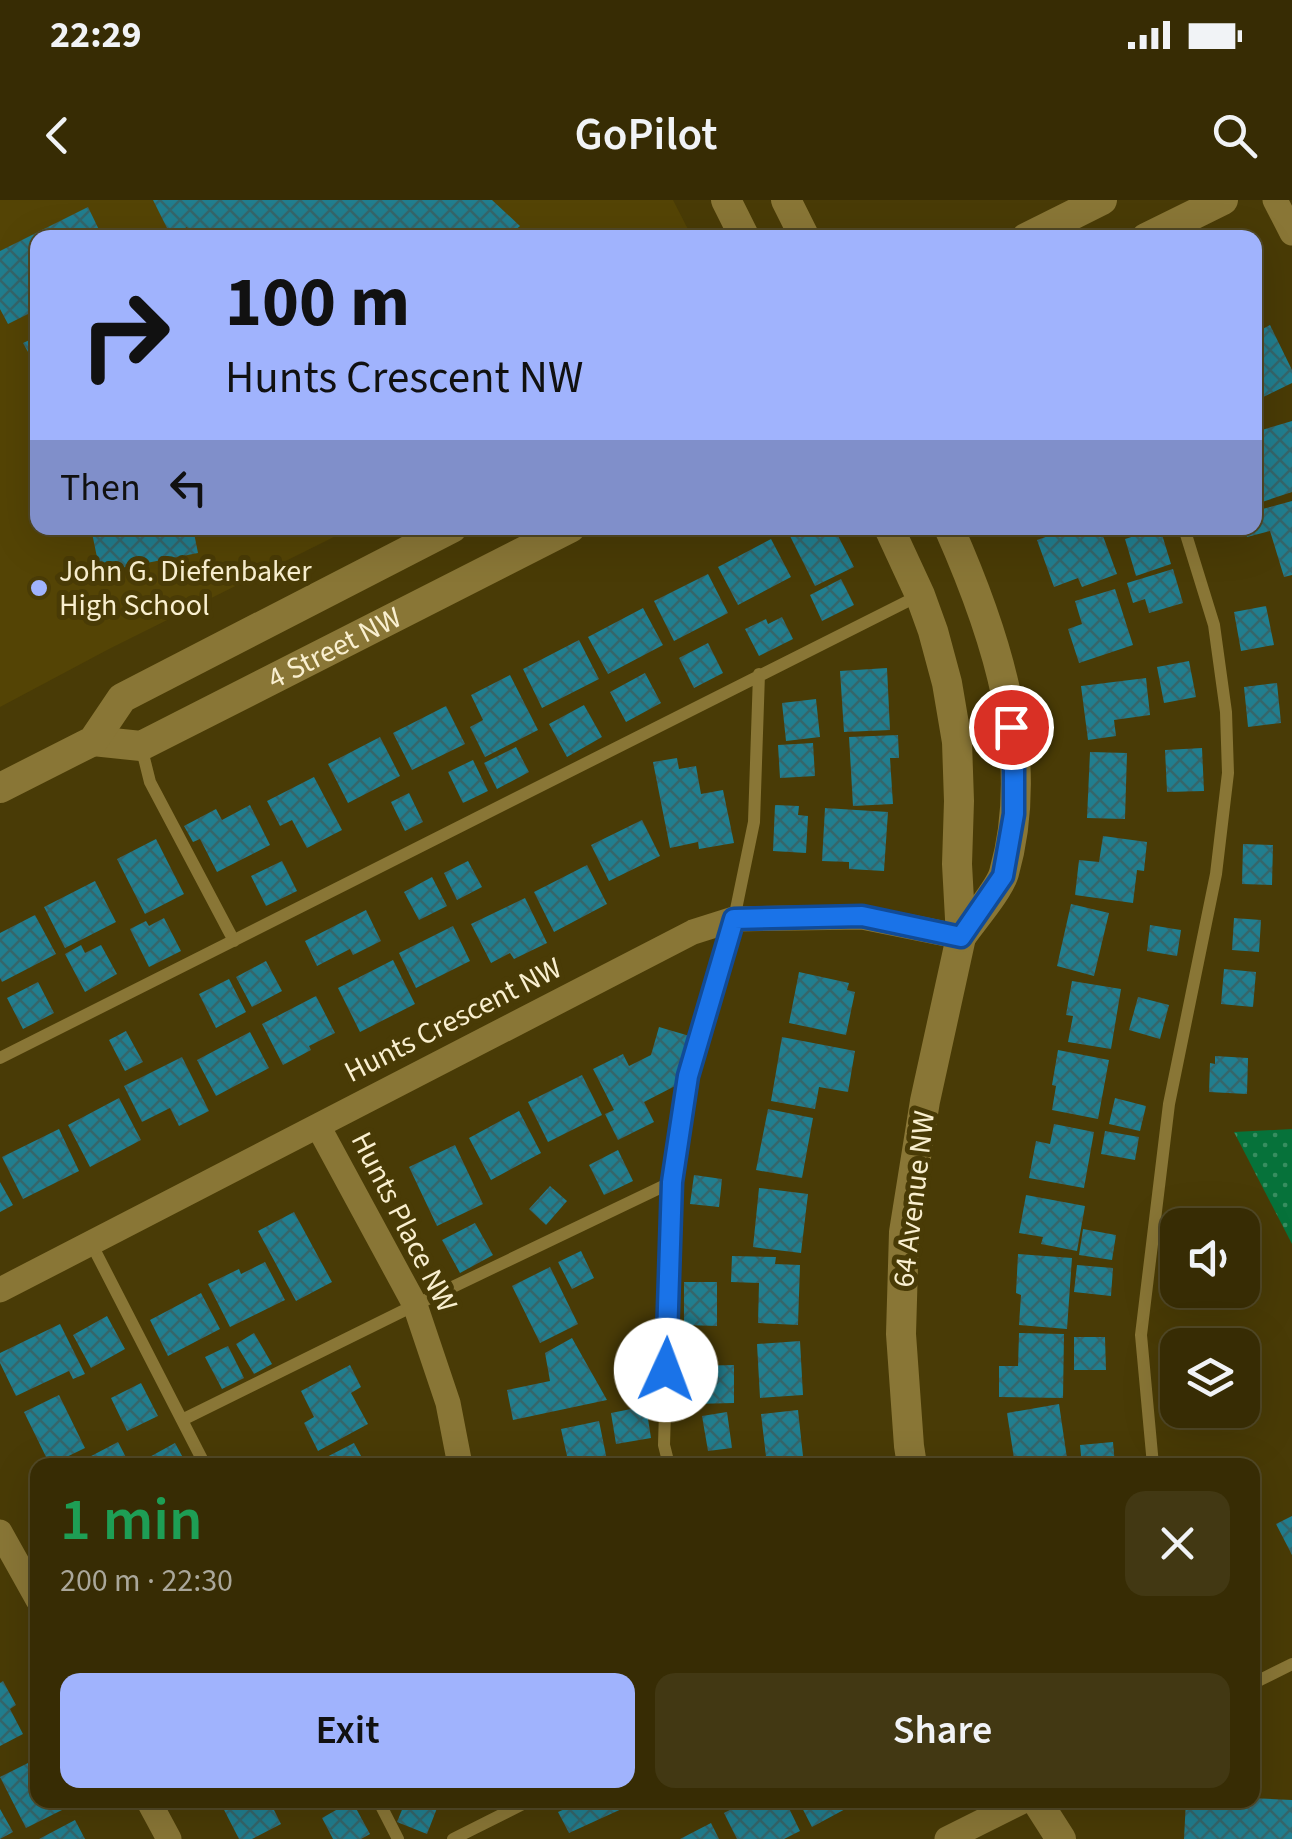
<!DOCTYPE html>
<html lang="en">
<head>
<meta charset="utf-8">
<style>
	body { margin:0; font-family:"Source Sans 3",sans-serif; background:#423813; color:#f1f3f6; height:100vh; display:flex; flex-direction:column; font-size:38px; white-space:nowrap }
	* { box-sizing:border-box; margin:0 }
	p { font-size:32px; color:#aaa79a }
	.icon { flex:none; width:55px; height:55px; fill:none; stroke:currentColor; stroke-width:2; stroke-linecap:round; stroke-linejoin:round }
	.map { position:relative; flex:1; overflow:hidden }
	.side { position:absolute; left:30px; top:1258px; width:1230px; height:350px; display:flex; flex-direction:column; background:#372c04; border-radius:20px; box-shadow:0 10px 40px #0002,0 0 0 2px #514826 }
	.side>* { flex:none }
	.banner { position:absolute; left:30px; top:30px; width:1232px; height:305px; border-radius:20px; box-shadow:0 10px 40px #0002,0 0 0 2px #514826; background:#a0b3fd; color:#111; overflow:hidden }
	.buttons { position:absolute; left:1160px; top:1008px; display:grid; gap:20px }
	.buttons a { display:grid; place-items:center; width:100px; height:100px; border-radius:20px; background:#372c04; box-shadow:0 10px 40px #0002,0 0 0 2px #514826; font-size:50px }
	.pin { position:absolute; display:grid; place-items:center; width:85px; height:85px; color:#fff; margin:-42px; border:5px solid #fff; border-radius:50%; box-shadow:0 2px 10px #0007 }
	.me { position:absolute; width:110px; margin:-55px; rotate:2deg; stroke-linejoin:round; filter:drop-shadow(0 0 8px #0008) }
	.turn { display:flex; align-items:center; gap:35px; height:210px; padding:0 30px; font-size:45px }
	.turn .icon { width:130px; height:130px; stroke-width:2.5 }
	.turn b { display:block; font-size:70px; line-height:85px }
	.then { display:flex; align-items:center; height:95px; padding:0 30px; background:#0003; gap:20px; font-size:38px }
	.round { display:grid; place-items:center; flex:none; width:105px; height:105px; border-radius:20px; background:#423813 }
	.head { display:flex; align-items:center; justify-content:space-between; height:170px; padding:0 30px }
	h1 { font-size:60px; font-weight:600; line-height:75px; color:#1e9e55 }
	.action { display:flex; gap:20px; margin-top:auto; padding:20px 30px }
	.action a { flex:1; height:115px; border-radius:20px; background:#a0b3fd; color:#111; font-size:40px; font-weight:600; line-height:115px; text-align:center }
	.action a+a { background:#423813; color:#f1f3f6 }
	.status { display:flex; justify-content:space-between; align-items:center; height:70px; padding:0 50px; background:#372c04; direction:ltr }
	.status svg { height:28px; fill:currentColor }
	header { display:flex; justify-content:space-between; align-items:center; height:130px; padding:0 30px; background:#372c04; font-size:45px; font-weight:600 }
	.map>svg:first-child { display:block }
</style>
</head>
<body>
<div class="status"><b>22:29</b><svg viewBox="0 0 49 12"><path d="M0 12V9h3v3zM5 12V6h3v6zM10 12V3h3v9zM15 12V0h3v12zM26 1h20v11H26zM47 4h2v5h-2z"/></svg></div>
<header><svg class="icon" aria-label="back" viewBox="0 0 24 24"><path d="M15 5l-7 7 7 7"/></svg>GoPilot<svg class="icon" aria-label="search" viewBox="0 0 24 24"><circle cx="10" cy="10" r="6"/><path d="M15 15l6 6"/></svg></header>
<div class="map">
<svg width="1292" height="1639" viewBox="0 0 1292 1639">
	<defs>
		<pattern id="grass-dots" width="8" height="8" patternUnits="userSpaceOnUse" patternTransform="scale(2.5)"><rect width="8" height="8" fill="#06723a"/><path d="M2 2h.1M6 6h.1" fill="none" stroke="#378d5f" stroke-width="1.8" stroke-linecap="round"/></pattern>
		<pattern id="building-cross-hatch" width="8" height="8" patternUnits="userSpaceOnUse" patternTransform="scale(2.5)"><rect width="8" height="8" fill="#217e8f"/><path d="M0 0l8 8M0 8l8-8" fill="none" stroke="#34666b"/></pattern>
	</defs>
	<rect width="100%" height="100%" fill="#493b06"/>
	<path fill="#544405" d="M0,0H673L692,37L38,38V328H352L109,449L0,507Z"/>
	<path fill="url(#grass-dots)" d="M1292,929V1044L1234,932Z"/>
	<path fill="url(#building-cross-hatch)" d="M153,0H492L520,26L506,38H193L187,27L171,36Z
		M88,7L103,38H38V109L8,124L0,109V51Z
		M1270,125L1292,170V183L1255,201V133Z
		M38,136V170L23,143Z
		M1292,221V292L1256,304L1255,232Z
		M1292,301V375L1284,377L1270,331L1247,337L1244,328H1255V311Z
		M91,328H193L198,353L100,372Z
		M798,328H834L854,367L815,386L788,332Z
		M1071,328H1100L1117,374L1082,387L1078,378L1054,387L1037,340Z
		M1160,328L1171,364L1136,376L1125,339Z
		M771,339L791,377L738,405L718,367Z
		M1173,369L1183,403L1149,413L1145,399L1133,403L1127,383Z
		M708,374L728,413L674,441L654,401Z
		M841,379L854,405L822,421L810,395Z
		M1115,389L1133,445L1079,463L1068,429L1082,424L1075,401Z
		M1266,406L1274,445L1241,451L1234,412Z
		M643,408L663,445L608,474L588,437Z
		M782,417L793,439L759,456L745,429L766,419L768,424Z
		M579,440L599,479L542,508L523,469Z
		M708,443L723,473L694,488L679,458Z
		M1189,461L1196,497L1164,503L1157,467Z
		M887,468L890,530L844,532L840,471Z
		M645,473L661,503L626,522L610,492Z
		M510,475L538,530L485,557L470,527L483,520L471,495Z
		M1146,478L1150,515L1114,520L1116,536L1088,540L1081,486Z
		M1277,483L1281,523L1248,527L1244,487Z
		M816,499L820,537L786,541L782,503Z
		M584,505L602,537L567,557L549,524Z
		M446,506L465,544L412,570L393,533Z
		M898,535L899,558H890L893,604L853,606L849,537Z
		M380,537L400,576L348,603L328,564Z
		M813,543L815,576L780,578L778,545Z
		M516,547L529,572L497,589L484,563Z
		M1202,548L1204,591L1167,592L1165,550Z
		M1090,552L1127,553L1125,619L1087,618Z
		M677,558L679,569L696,566L701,594L723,590L734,643L699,649L698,642L670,648L653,562Z
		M473,560L488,591L463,603L448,572Z
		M314,577L342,630L307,648L292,620L280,626L267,601Z
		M409,593L423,622L405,631L391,602Z
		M250,605L270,645L217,672L200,639L193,642L184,626L216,609L222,620Z
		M775,605L799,606L798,615L808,616L806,653L773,651Z
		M825,608L888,612L884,671L849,669V662L822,661Z
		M642,620L660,656L609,681L591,645Z
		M1103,636L1147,642L1144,671L1137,670L1133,703L1075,695L1079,660L1099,662Z
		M156,639L184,694L145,714L117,659Z
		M1243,644L1273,645L1272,685L1242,684Z
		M282,661L297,691L266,706L251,676Z
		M468,661L482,687L457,700L444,673Z
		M587,665L607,704L554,732L534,692Z
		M432,677L447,706L419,720L404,692Z
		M95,681L116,722L65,748L44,707Z
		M525,698L547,743L514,759L510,753L491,763L471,724Z
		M1071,704L1109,713L1094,776L1057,766Z
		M366,710L381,741L353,755L350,749L317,766L305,741Z
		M35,715L56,754L2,782L0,778V733Z
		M164,718L181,751L149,767L130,729L146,721L149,726Z
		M1234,718L1261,720L1259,752L1232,750Z
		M1150,725L1181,730L1177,756L1147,751Z
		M453,726L470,761L416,788L399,753Z
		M81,745L85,753L101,745L117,774L85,792L65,754Z
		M393,760L415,804L360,832L338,788Z
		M266,761L282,791L252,807L236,777Z
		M1224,769L1256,772L1253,807L1221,804Z
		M799,772L849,783L847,790L855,792L846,835L789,823Z
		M229,779L246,812L216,828L199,794Z
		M1072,781L1121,789L1111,849L1068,842L1073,816L1066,815Z
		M38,782L54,813L23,829L7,798Z
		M316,796L335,833L309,846L311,850L283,865L262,824Z
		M1138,797L1169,805L1160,839L1129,830Z
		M659,827L693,837L679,884L644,902L654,922L618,940L605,914L614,910L593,869L623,854L629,866L651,855Z
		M126,831L143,862L125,871L109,840Z
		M250,832L269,868L216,896L197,860Z
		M782,837L855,851L848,892L819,887L815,909L771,901Z
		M1058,850L1109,860L1098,919L1052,910L1056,886L1052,885Z
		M1215,856L1248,858L1247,894L1209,892L1210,863L1215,864Z
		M182,857L209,911L179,926L170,908L142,922L124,886Z
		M582,875L602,915L548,942L528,902Z
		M119,898L141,940L90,967L68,925Z
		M1115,898L1146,906L1140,931L1109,924Z
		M768,909L813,918L802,978L756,970Z
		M519,911L541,953L491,980L469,938Z
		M1054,924L1094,932L1084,988L1029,978L1036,941L1050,944Z
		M59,929L79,971L23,999L2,957Z
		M1105,931L1139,937L1135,960L1101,954Z
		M455,945L483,1004L437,1026L409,967Z
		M618,950L633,981L604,995L589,965Z
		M694,975L722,979L719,1007L690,1004Z
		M0,982L13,1005L0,1012Z
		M550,986L567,1001L546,1025L529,1009Z
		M759,988L808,994L801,1053L753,1047Z
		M1026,995L1085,1006L1077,1051L1041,1044L1043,1037L1019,1033Z
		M294,1012L332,1082L296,1101L258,1031Z
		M475,1023L493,1055L460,1073L442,1040Z
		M1083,1029L1116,1035L1112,1060L1079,1055Z
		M581,1051L594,1078L572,1089L558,1062Z
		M1018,1054L1072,1058L1067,1129L1019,1125L1021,1095L1016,1093Z
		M732,1056L776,1057L775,1064L800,1065L798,1125L758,1123L759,1083L731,1082Z
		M265,1062L285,1100L230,1127L208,1084L239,1069L241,1074Z
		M1077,1065L1113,1068L1111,1096L1074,1092Z
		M550,1067L578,1124L540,1143L512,1086Z
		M684,1082H717V1126L684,1125Z
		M201,1093L220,1129L168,1156L150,1120Z
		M107,1116L125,1149L91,1168L73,1135Z
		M60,1124L85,1174L73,1179L69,1171L16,1196L0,1163V1153Z
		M254,1133L272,1164L254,1174L236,1144Z
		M1019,1133L1064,1134L1063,1198L999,1197V1166H1018Z
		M1074,1137H1105L1106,1170H1074Z
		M572,1138L607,1200L513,1220L507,1190L550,1181L545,1153Z
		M800,1141L803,1195L760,1198L757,1144Z
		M228,1146L244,1178L222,1189L205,1157Z
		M350,1165L361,1187L351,1193L368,1224L318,1251L304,1223L314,1217L301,1191Z
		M734,1165V1203L693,1204L692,1166Z
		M141,1183L158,1216L127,1231L111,1198Z
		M59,1195L85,1248L50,1265L24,1212Z
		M1059,1204L1068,1265H1015L1007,1213Z
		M646,1206L651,1238L616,1244L611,1213Z
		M798,1210L804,1265H767L761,1214Z
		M727,1212L732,1248L708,1251L702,1216Z
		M599,1221L608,1265H569L561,1229Z
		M118,1242L130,1265H74Z
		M1113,1242L1115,1265H1082L1080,1245Z
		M175,1243L187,1265H135Z
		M354,1243L366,1265H311Z
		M1292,1316V1355L1276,1324Z
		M3,1481L16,1505L10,1509L23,1534L0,1546V1483Z
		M38,1558V1600H62L66,1608L26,1628L0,1577Z
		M1252,1598L1292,1600V1639H1184L1186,1600H1252Z
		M219,1600H269L281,1624L252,1639H239Z
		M406,1600H430L439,1603L427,1634L397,1622Z
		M585,1600H622L626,1607L569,1633L558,1612Z
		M749,1600H785L800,1631L784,1639H737L724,1613Z
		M798,1600H862L812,1627Z
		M352,1601L370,1634L361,1639H333L322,1618Z
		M0,1609L13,1632L0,1639Z
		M75,1620L85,1639H39Z
		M711,1623L719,1639H680Z"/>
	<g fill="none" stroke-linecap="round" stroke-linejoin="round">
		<path stroke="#897636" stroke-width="12" d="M141,546L150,582L234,741
			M0,858L918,396
			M91,1043L205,1265
			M182,1220L415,1105L672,982
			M669,1265L664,1245L672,982L688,875L734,719L754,622L759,474
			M1153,1265L1141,1135L1169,904L1216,674L1228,573L1226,512L1214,425L1184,328
			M1252,1484L1292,1464
			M378,1600L398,1639
			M453,1639L531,1600"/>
		<path stroke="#897636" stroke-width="25" d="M1275,0L1292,33
			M318,926L415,1105L448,1203L460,1265
			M0,1090L693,732L734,719L862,717L961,737
			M0,1332L38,1400
			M148,1600L169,1639
			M947,1639L1025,1600"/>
		<g stroke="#897636" stroke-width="30">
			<path d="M726,0L745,38"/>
			<path d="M786,0L805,38"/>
			<path d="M1026,38L1102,0"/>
			<path d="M1146,38L1223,0"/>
			<path d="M889,328L920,395L933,431L947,483L957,542L959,601L957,664L961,737L925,901L904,1032L901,1134L909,1246L912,1265"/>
			<path d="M949,328C996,434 1037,556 1004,673C999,690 972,721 961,737"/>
			<path id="s1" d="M93,541L141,546L570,328"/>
			<path d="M0,588L93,541L122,498L452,328"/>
			<path d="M1036,1600L1061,1639"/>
		</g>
	</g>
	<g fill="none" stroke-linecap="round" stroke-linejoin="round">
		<g stroke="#114b97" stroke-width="25">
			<path id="route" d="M666,1170L672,982L688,876L734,719L862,716L961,737L1003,676L1014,614V552L1011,527"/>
		</g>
		<use href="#route" stroke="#1a73e8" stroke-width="18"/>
	</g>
	<circle fill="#a0b3fd" stroke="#493b06" stroke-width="4" cx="39" cy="388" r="10"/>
	<g text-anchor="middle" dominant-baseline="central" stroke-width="10" stroke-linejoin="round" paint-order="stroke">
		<g font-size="30" fill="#f9efcf" stroke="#493b06" text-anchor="start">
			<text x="59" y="371">John G. Diefenbaker<tspan x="59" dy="34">High School</tspan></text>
		</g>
		<g font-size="30" fill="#f9efcf" stroke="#493b06">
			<text stroke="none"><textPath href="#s1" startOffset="265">4 Street NW</textPath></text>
			<text transform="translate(453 820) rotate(-27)">Hunts Crescent NW</text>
			<text transform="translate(914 999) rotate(-83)">64 Avenue NW</text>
			<text transform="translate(404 1022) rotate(63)">Hunts Place NW</text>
		</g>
	</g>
</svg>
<div class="buttons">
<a><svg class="icon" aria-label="sound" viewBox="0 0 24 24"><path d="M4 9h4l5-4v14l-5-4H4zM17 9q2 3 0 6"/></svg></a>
<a><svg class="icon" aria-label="layers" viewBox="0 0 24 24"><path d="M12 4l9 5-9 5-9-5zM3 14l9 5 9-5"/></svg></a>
</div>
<div class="pin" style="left:1011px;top:527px;background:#d93025"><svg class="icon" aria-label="arrive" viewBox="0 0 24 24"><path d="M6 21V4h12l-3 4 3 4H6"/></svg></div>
<svg class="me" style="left:666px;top:1170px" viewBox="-20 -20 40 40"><circle r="19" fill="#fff"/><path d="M0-13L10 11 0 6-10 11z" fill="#1a73e8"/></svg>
<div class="banner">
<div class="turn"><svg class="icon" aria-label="right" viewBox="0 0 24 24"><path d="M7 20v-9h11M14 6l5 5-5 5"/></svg><div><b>100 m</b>Hunts Crescent NW</div></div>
<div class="then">Then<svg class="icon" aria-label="left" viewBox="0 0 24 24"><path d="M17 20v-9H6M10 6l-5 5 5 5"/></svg></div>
</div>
<section class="side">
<div class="head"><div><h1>1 min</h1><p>200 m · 22:30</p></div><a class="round"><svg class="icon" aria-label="close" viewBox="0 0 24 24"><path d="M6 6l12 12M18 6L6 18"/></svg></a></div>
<div class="action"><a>Exit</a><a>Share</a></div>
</section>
</div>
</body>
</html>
